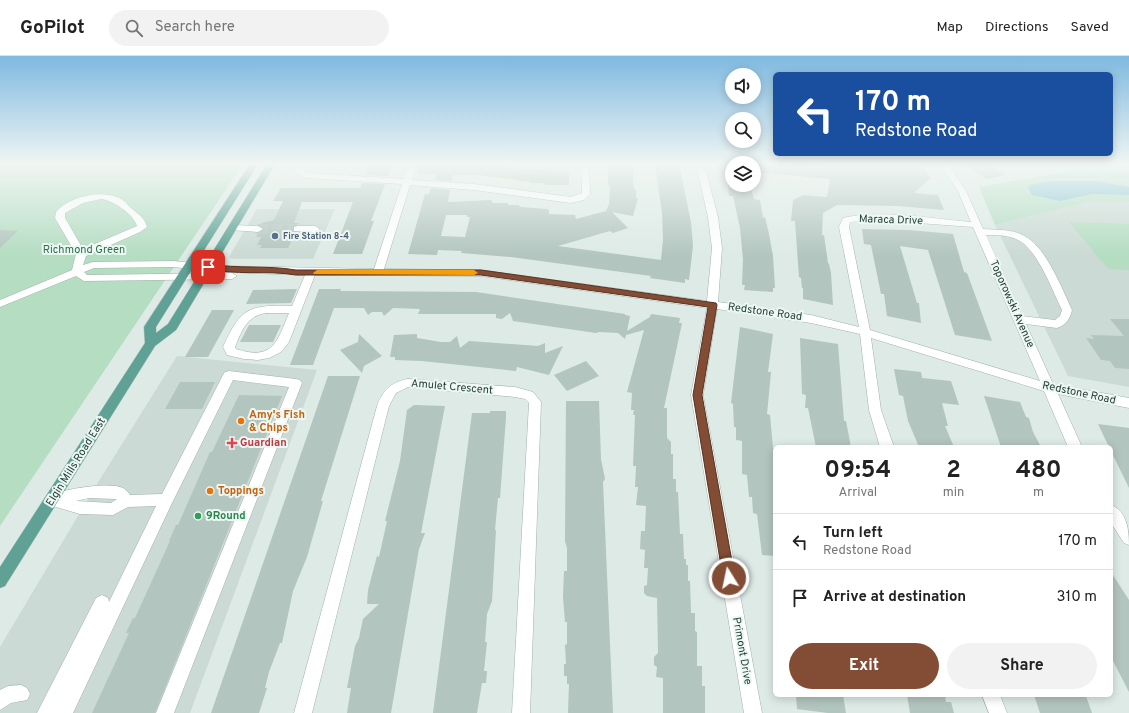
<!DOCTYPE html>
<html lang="en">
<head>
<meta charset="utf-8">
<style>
	body { margin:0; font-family:Overpass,sans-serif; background:#f2f2f2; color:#222; height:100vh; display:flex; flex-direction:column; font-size:15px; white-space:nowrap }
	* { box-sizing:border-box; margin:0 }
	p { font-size:13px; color:#767676 }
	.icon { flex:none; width:22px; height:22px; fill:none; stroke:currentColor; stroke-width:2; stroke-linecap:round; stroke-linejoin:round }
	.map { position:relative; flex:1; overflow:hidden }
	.details { position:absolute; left:773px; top:389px; width:340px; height:252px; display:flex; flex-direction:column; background:#fff; border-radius:6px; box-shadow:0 2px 10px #0003 }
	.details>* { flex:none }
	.guide { position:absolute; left:773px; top:16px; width:340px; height:84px; border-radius:6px; box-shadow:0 2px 10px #0003; background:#1a4fa0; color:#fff; overflow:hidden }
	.tools { position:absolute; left:725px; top:12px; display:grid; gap:8px }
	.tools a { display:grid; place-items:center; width:36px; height:36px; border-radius:50%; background:#fff; box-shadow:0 2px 10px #0003; font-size:20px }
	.pin { position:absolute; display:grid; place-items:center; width:34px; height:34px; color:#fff; margin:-17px; border-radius:8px; box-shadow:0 2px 6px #0006 }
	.me { position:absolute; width:44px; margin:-22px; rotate:350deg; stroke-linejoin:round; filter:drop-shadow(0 0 3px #0008) }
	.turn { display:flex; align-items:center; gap:14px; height:84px; padding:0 16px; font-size:18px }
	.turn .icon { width:52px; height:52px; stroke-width:2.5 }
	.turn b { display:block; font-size:28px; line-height:34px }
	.eta { display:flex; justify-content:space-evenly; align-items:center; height:68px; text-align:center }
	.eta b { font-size:24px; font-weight:700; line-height:28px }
	.action { display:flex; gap:8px; margin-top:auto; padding:8px 16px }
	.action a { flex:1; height:46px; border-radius:24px; background:#834d35; color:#fff; font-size:16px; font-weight:700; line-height:46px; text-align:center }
	.action a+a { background:#f2f2f2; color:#222 }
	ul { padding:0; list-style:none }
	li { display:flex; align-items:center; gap:12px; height:56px; padding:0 16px; border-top:1px solid #e0e0e0 }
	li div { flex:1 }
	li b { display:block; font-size:15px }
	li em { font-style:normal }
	header { display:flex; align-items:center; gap:24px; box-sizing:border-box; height:56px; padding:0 20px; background:#fff; border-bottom:1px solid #e0e0e0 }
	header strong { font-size:19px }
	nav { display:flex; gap:22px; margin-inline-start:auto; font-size:14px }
	.search { width:280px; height:36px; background:#f2f2f2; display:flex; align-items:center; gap:10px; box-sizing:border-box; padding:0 14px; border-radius:22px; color:#767676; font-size:15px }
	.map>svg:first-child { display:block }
</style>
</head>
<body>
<header>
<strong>GoPilot</strong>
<div class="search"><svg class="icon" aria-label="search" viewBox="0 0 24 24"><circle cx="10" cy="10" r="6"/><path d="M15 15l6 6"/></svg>Search here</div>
<nav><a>Map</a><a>Directions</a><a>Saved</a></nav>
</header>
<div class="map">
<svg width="1129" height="657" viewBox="0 0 1129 657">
	<rect width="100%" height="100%" fill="#ddeae5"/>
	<path fill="#cbdad4" d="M1088,146H1129V331L1068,320L995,169Z
		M257,153H335L313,203H232L229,201Z
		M177,300L317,314L190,657H0V591L97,428Z"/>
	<path fill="#b4ddc2" d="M0,108H243L0,470Z
		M1072,115L1129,116V146H1088L995,169L979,131Z
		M1069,166L1129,168V214L1108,213Z"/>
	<path fill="#81c1d3" d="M1053,125H1096L1129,131V139L1092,138L1060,145L1032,139L1028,132L1030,129Z"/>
	<path fill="#b2c5be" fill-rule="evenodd" d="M370,108H392L388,120L365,119Z
		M418,108H491V110H517V113L569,115V129H545V127H531V126L518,125V124L478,119H453L452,125L435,124L437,118H417Z
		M608,108H634L633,127L634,133H636V142H638L633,160L612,156L628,172L613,177L610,175L558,190L661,204L663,184L662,157L655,108H679L691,166L693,190L689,224L685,223V227L650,222L651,220L511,201L461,197L462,195L438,194L437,199L408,198L425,138H429L431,132L450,134L448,146L491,144L493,147H508V149H518L521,151L547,153L549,154V158L575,159L576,163L606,155L609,148L610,130L608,128ZM446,159H467V161H470L465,181L441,180Z
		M754,108L920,109L931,122L914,137L938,139L944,154L898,150L837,149L823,157L822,179H824L828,207L829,208L831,217L833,249L803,243V232H802L801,222L799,221L795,165H791L793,144L803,139L827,141L830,123L754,116Z
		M964,108H990L1005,119L987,123Z
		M362,127L385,128L371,165H374L362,198H333L353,146H302L294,167H300L293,170L292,175L295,177L288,192H260L262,189H257L261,181H256L258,178H255L264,174L260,169L262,167L274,164L283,145H273L281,132H360Z
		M728,129H750L754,143L760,144L763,162L765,161L769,178L773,200L775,232H773V236L744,234L745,229H742L743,203L740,172L733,140H729Z
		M862,173L909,174L953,178L964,216L967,217L992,285L955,279L928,194L900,190L917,247H919L921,267L887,260L884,238H881L871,189L864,188Z
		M0,174L18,175L0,192Z
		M297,233L291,247L246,248L253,234Z
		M319,233H341L340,235L476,236L625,258V259L630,260L627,275L650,261L651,258L680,262L679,267H682L664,352H667V382L671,386V398H673V423H676V436H678L680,478H683L684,503H686V509H688V525H690L691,557H695V575L697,576V610H702V630H705V657H663V622L656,621L657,611L654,609V601L658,597L657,542L647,540L644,537V530L647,529L648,512H644L645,494L640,493L641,475H645L646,450L636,449L638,431H635L636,410H633L635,359H633L634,354H631L632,337L627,336L644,274L626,279L625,283L618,277L599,276L596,277L513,265L510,257L502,263L496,262V258H418L420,253L393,252L384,260L382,256H372L368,259L364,252H334L313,309H290Z
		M212,254H234L208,301H185Z
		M1110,263H1129V313L1115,312L1110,305L1101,304L1086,282L1094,283L1091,279L1124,280Z
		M249,269H281L273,286H240Z
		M740,271L773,278L768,316H771L767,358L770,359L773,392H775V500L762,499L757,458L753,457L752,441H749L747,419L742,418V385L736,384V371H734L733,348L731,347Z
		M359,278L382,300L364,310L362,317L340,294L358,286Z
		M417,278V282L441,286H450L457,280L460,292L469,285L538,290L545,287V297L563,290L549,319L517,311L516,315L422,305L395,304V301H390L394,279Z
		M800,282L838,288L844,365H846L851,391H816L808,352H805L806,339L802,338Z
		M586,305L599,320L567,335L554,319Z
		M894,313L921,316L922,322L951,325L959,349L942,347L948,370H945L954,391H919L908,365L903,340L899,339Z
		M328,320H360L321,445H323L307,501L293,535L282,587H280L269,616L265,632H267L259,657H211Z
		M180,326H215L202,353H165Z
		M239,339L282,340L155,657H92L129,577H126L133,562H135L170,485H169L176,469H178L210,396H212Z
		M984,340L1020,346L1026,361L1029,362L1033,376L1041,391H1001Z
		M566,345H599L601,403L605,423L603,426L613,657H568L569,628H567V620H564V608H566L565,589L567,588V566H565L563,541L564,515H567V492L565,485Z
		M414,349L445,350L421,477H425L419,493L391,657H347L351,632H347L355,590L359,582L363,563L379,548H367L368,534L377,500L379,501L387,465H385L400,405L407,354Z
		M490,355H506V361L500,442H498L495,474H496L492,545L487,558L485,586H487L484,615H487L486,627H482L477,657H433L472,357H490Z
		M1098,368L1129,372V432L1111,395V391H1109Z
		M1111,516L1129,544V636L1111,601Z
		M796,639H843L846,657H828L797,653Z
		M907,639H945L946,646H951L954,657H910Z
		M1034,639L1086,640L1092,657H1040Z"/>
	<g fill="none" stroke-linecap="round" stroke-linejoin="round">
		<path stroke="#b7c7c2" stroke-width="10" stroke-dasharray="10 4.5" stroke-linecap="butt" d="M258,173H297"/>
		<g stroke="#a0b2ac" stroke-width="1">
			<path id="minor" d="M296,108H304L302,113L307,117L404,123L409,108H417L412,124L474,128L571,141L582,137L581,108H589L590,138L584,144L571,147L474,134L410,129L384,213L481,214L707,245L712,192L708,161L696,108H704L718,161L722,192L718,246L811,259L859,271L839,171L843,162C880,153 932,163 971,166L958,135L940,108H948L966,135L983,173C997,174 1014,173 1026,181C1047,193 1062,233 1072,254C1070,263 1066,269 1057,272L1026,268L1053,328L1129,342V352L1058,338L1082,391H1068L1044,335L871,282L881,354L894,391H880L869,354L860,278L811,267L717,253L703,339L762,657H744L691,339L707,252L481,220L315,219L289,286L281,296L269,302L258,304L244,303L227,299L223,291C241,251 249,249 292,250L305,219L223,216L173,211L94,212L84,216L87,219L232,217L237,220L232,223L84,225L76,220L0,251V244L72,214L76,198L55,162L56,156C69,141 98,134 117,141C123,143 127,148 131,152C138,158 145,162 147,171L140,176L86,200L83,209L93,206L173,205L223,210L374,213L402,128L305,122L295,116ZM101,143C112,144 134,158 137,170L83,193L65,162V157L83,147ZM877,164L973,171L1040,325L870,274L849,171L850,166ZM986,179C997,179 1010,179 1020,185C1039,197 1052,234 1062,254L1060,260L1055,264L1022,260ZM267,257H289C277,286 273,305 236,293L235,291C242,274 247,259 267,257Z
				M233,169L258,170L263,173L258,176L230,174L228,172Z
				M297,170H315L320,173L315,176L294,175V171Z
				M229,315L296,323L300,324L302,327L174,657H156L289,331L233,324L172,447L73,657H37L96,542L102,539L108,542L109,546L156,450L128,451L113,459L80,458L46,448L44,444L46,440C61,434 109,425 123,432C126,434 128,436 130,439L162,438L223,319L225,316ZM89,442L116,443H117L111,447L76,445Z
				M408,323L515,331L533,336L541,346L530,657H512L529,347L525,343L515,341L408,331L396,337L389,350L312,657H294L377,350C383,334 391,326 408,323Z
				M1111,449C1127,455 1129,474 1129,489L1124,487L1111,467Z
				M21,629L27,632L30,638L27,644L11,647L0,654V634L8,630Z
				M982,639H1000L1007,657H989Z"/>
		</g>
		<g stroke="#bcc4c2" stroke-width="1">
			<path id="major" d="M250,108H258L156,271V277L168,268L267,108H275L176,274L155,290L5,530L0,532V511L145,287L144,271Z"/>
		</g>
		<use href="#minor" fill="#fff" fill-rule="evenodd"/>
		<use href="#major" fill="#5fa295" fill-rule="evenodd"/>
	</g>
	<linearGradient id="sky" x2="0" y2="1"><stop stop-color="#7fb9e0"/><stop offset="0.54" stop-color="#f0f6f3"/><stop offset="1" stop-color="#f0f6f3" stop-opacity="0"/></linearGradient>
	<rect width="1129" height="200" fill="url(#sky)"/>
	<path fill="#834d35" stroke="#553222" d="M208,208C238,213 267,209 296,214H481L716,247L717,249L702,339L735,522L733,526L729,528L725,526L723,522L693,339L708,251L481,219H296C267,214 235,220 206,212L205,211Z"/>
	<path fill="#f59e0b" d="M317,214H474L478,217L474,219L314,218L313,217Z"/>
	<circle fill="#5c6f8a" stroke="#edf7f3" stroke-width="1.5" cx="275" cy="180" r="4"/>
	<g fill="#e8710a" stroke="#edf7f3" stroke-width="1.5">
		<circle cx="241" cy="365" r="4"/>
		<circle cx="210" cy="435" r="4"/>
	</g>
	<path fill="#e0444e" stroke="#edf7f3" stroke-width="1.5" d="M230 381h4v4h4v4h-4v4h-4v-4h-4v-4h4z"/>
	<circle fill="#2e9e5b" stroke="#edf7f3" stroke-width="1.5" cx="198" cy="460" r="4"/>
	<g text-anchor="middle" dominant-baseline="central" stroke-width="4" stroke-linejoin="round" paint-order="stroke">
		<g font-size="9" font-weight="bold" fill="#4e5e75" stroke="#edf7f3" text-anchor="start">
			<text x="283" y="180">Fire Station 8-4</text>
		</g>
		<g font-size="11" fill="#1e3a34" stroke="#edf7f3">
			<text transform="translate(891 164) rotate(2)">Maraca Drive</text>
			<text transform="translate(1012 248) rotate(66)">Toporowski Avenue</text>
			<text transform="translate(765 256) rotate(8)">Redstone Road</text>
			<text transform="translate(452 331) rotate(5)">Amulet Crescent</text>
			<text transform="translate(1079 337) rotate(12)">Redstone Road</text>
			<text transform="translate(76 406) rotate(-58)">Elgin Mills Road East</text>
			<text transform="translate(742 595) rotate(80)">Primont Drive</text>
		</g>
		<g font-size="11" fill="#277249" stroke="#edf7f3">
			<text x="84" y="194">Richmond Green</text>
		</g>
		<g font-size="11" font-weight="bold" fill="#c56008" stroke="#edf7f3" text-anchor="start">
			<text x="249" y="359">Amy's Fish<tspan x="249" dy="13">&amp; Chips</tspan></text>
			<text x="218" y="435">Toppings</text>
		</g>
		<g font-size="11" font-weight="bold" fill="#be3a42" stroke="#edf7f3" text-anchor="start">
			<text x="240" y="387">Guardian</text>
		</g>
		<g font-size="11" font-weight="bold" fill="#27864d" stroke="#edf7f3" text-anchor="start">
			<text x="206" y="460">9Round</text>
		</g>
	</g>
</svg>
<div class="tools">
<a><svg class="icon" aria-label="sound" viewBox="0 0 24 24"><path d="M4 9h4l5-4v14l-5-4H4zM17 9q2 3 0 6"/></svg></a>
<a><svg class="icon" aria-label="search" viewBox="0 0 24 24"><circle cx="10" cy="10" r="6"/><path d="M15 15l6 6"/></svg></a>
<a><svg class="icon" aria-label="layers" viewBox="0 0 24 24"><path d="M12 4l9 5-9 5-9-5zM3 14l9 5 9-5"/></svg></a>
</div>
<div class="pin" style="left:208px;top:211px;background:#d93025"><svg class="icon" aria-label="arrive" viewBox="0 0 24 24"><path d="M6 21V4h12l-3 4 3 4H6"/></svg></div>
<svg class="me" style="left:729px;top:522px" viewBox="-20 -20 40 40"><circle r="17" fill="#834d35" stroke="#fff" stroke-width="3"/><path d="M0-11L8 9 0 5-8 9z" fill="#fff"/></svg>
<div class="guide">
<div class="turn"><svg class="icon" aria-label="left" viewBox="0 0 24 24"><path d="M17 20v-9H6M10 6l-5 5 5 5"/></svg><div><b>170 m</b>Redstone Road</div></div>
</div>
<section class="details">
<div class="eta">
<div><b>09:54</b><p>Arrival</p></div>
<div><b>2</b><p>min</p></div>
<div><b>480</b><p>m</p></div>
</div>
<ul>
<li><svg class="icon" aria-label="left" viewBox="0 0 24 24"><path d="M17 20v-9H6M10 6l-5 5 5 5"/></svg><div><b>Turn left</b><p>Redstone Road</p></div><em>170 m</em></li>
<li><svg class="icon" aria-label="arrive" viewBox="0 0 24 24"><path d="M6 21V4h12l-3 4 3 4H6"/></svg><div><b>Arrive at destination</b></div><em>310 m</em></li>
</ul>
<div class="action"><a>Exit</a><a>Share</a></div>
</section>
</div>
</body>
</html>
